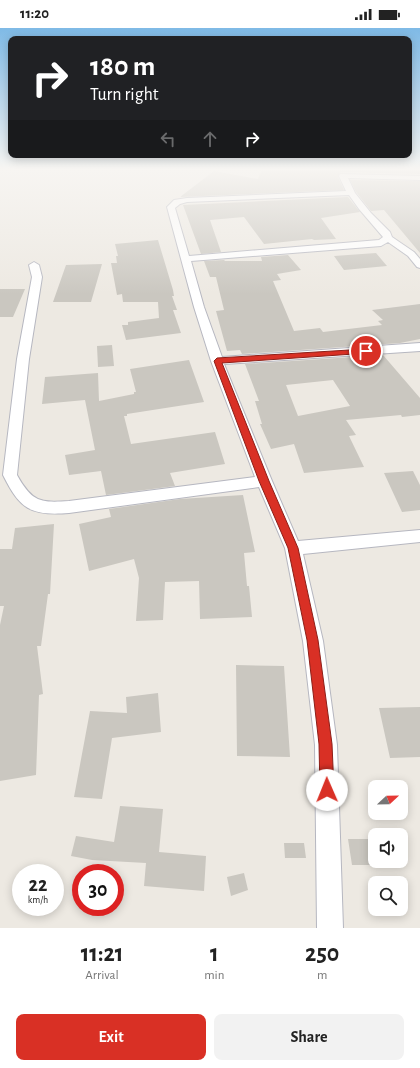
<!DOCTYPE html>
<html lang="en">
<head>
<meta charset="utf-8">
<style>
	body { margin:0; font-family:"Alegreya Sans",sans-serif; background:#f2f2f2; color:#222; height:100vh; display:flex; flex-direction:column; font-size:15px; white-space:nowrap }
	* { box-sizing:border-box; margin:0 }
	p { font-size:13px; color:#767676 }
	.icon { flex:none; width:22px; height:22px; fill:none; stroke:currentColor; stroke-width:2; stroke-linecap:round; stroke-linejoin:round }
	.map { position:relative; height:900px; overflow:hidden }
	.details { display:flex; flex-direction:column; background:#fff; flex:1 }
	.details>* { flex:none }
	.banner { position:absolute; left:8px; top:8px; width:404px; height:122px; border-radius:8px; box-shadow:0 2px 10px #0003; background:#202124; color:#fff; overflow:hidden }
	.needle { width:26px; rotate:68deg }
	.fabs { position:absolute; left:368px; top:752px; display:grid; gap:8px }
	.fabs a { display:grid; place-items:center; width:40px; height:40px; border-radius:8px; background:#fff; box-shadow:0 2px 10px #0003; font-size:20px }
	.speed { position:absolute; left:12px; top:836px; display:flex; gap:8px; font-size:20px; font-weight:700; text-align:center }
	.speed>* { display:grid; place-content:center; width:52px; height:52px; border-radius:50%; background:#fff; box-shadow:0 2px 10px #0003; line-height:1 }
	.speed small { font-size:10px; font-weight:400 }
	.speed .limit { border:6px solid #d22; background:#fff; color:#111 }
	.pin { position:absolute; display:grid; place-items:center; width:34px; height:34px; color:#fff; margin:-17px; border:2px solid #fff; border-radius:50%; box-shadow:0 1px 4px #0007 }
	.me { position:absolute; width:44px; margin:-22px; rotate:359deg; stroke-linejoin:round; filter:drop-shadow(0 0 3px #0008) }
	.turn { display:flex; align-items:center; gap:14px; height:84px; padding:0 16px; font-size:18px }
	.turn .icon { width:52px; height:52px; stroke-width:2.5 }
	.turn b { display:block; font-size:28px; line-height:34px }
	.lanes { display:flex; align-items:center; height:38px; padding:0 16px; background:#0003; justify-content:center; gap:20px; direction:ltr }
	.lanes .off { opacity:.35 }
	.eta { display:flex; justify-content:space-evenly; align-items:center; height:68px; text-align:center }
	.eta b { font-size:24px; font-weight:700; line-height:28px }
	.action { display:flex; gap:8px; margin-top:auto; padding:8px 16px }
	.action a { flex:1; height:46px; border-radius:8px; background:#d93025; color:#fff; font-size:16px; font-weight:700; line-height:46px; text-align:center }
	.action a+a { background:#f2f2f2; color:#222 }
	.status { display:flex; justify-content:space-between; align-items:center; height:28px; padding:0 20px; background:#fff; direction:ltr }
	.status svg { height:11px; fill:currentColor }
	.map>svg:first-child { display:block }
</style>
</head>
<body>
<div class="status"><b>11:20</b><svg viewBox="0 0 49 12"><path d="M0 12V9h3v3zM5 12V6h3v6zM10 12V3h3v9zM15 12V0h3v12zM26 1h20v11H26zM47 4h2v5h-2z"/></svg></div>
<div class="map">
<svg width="420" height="900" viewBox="0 0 420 900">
	<rect width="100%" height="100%" fill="#ede9e2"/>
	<path fill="#cac7c0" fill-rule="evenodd" d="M262,140H420V146L340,144L338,149L344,162L180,169L214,143L258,151Z
		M350,152L420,153V225L384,182L371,183L356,164Z
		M348,169L360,184L321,190L336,211L314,212L312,211L264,216L244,189L210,192L221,224L201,226L183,177Z
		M158,212L173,262L174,268H172L177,282H173L181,305L126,312L122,297H128V294L159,290L158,274H123L122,266L117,267L111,235H117L116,228H118L115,216Z
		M376,225L387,238L344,242L334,228Z
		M288,227L301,242L277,246L281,252L273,253L294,303L320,300L323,304L382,297L378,293L383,292L372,282L420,276V311L400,315L242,326L240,322L227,323L216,283L224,282L216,249H210L204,233L224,232L225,233H262L261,229Z
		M102,236L91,274H53L66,237Z
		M0,261H25L13,289H0Z
		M112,317L114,338L98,339L97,318Z
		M383,327L420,370V387L402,389L401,387L346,392L356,407L349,408L364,439L304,445L294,416L271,421L260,396H262L255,373H259L245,336ZM333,352L350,378L298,388L286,357Z
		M189,332L204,374L127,386V388H124L131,416L215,404L225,436L170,445L175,458L106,467L101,443L69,447L65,427L95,422L85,372L42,376L45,349L98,345L99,373L134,366V364H136L130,341Z
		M413,443L420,457V482L402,484L384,445Z
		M243,467L255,524L244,525L247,558H249L252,589L200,591L199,553L165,554L163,592L136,593L139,550L134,531L89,543L79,496L111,489L109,481L180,471Z
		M54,496L50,566H48L41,618H37L43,666L39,667L36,747L0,753V597L4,578H0V521H12L15,500Z
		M236,637L284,638L290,729L237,728Z
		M158,665L161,704L112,710L102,771L74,769L90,683L127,685L126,669Z
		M420,679V729L390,730L379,680Z
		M120,778L163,781L159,824L206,828L204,863L144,858L146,835L92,832L71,828L76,808L114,814Z
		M348,811H373L375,833H377V837H352Z
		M284,815H304L306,830H285Z
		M244,845L248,862L231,868L227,849Z"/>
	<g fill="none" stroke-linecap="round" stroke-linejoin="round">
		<g stroke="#b6b7c0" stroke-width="2">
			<path id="minor" d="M340,146L420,148V152L348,150L355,165L371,185L390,204L392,209L414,224L420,231V240L417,239L408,228L388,214L381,218L191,233L204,279L222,329L420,315V323L224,336L272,453L298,513L420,502V514L303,526L323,613L337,717L343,900H317L315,717L303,613L285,520L259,459L69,485C30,488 20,481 3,447L17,331L32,249L29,237L34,234L39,237L42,249L29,331L17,447C32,474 40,475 69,473L255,449L211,333L194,279L167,179L174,172L187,170L346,163L339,148ZM349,167L359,181L383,209L379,212L189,228L175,180L180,176L187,174Z"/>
		</g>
		<use href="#minor" fill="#fff" fill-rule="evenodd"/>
	</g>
	<linearGradient id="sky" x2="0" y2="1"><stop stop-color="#7fbae6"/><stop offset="0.53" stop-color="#f7f5f2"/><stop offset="1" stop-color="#f7f5f2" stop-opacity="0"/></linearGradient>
	<rect width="420" height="266" fill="url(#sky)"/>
	<path fill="#d93025" stroke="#8d1f18" d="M366,321L369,322V325L222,335L269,453L298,520L318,612L332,716L334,762L332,767L327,769L322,767L320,762L319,716L307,612L288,520L259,453L214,333L217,330Z"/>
</svg>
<div class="fabs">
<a><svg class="needle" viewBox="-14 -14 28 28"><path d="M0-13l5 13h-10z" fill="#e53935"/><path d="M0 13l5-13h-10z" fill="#767676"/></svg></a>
<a><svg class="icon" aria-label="sound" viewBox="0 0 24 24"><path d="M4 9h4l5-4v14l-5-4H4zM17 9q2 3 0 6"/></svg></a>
<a><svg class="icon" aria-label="search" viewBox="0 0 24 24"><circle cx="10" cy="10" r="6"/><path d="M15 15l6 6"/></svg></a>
</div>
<div class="speed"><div>22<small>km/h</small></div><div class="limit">30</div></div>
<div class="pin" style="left:366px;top:323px;background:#d93025"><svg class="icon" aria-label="arrive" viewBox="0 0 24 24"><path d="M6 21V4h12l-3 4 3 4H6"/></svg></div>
<svg class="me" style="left:327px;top:762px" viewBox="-20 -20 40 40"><circle r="19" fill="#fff"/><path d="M0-13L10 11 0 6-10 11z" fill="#d93025"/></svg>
<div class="banner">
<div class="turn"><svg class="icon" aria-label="right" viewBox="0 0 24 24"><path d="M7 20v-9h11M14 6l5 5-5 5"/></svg><div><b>180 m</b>Turn right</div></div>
<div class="lanes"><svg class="icon off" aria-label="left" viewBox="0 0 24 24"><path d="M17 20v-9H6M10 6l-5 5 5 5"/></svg><svg class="icon off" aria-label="ahead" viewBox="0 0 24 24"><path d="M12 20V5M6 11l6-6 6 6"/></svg><svg class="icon" aria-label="right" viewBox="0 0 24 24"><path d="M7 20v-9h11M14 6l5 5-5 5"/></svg></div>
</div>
</div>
<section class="details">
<div class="eta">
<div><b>11:21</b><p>Arrival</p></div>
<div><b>1</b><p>min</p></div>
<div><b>250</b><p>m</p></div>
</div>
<div class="action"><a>Exit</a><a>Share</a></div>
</section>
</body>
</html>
